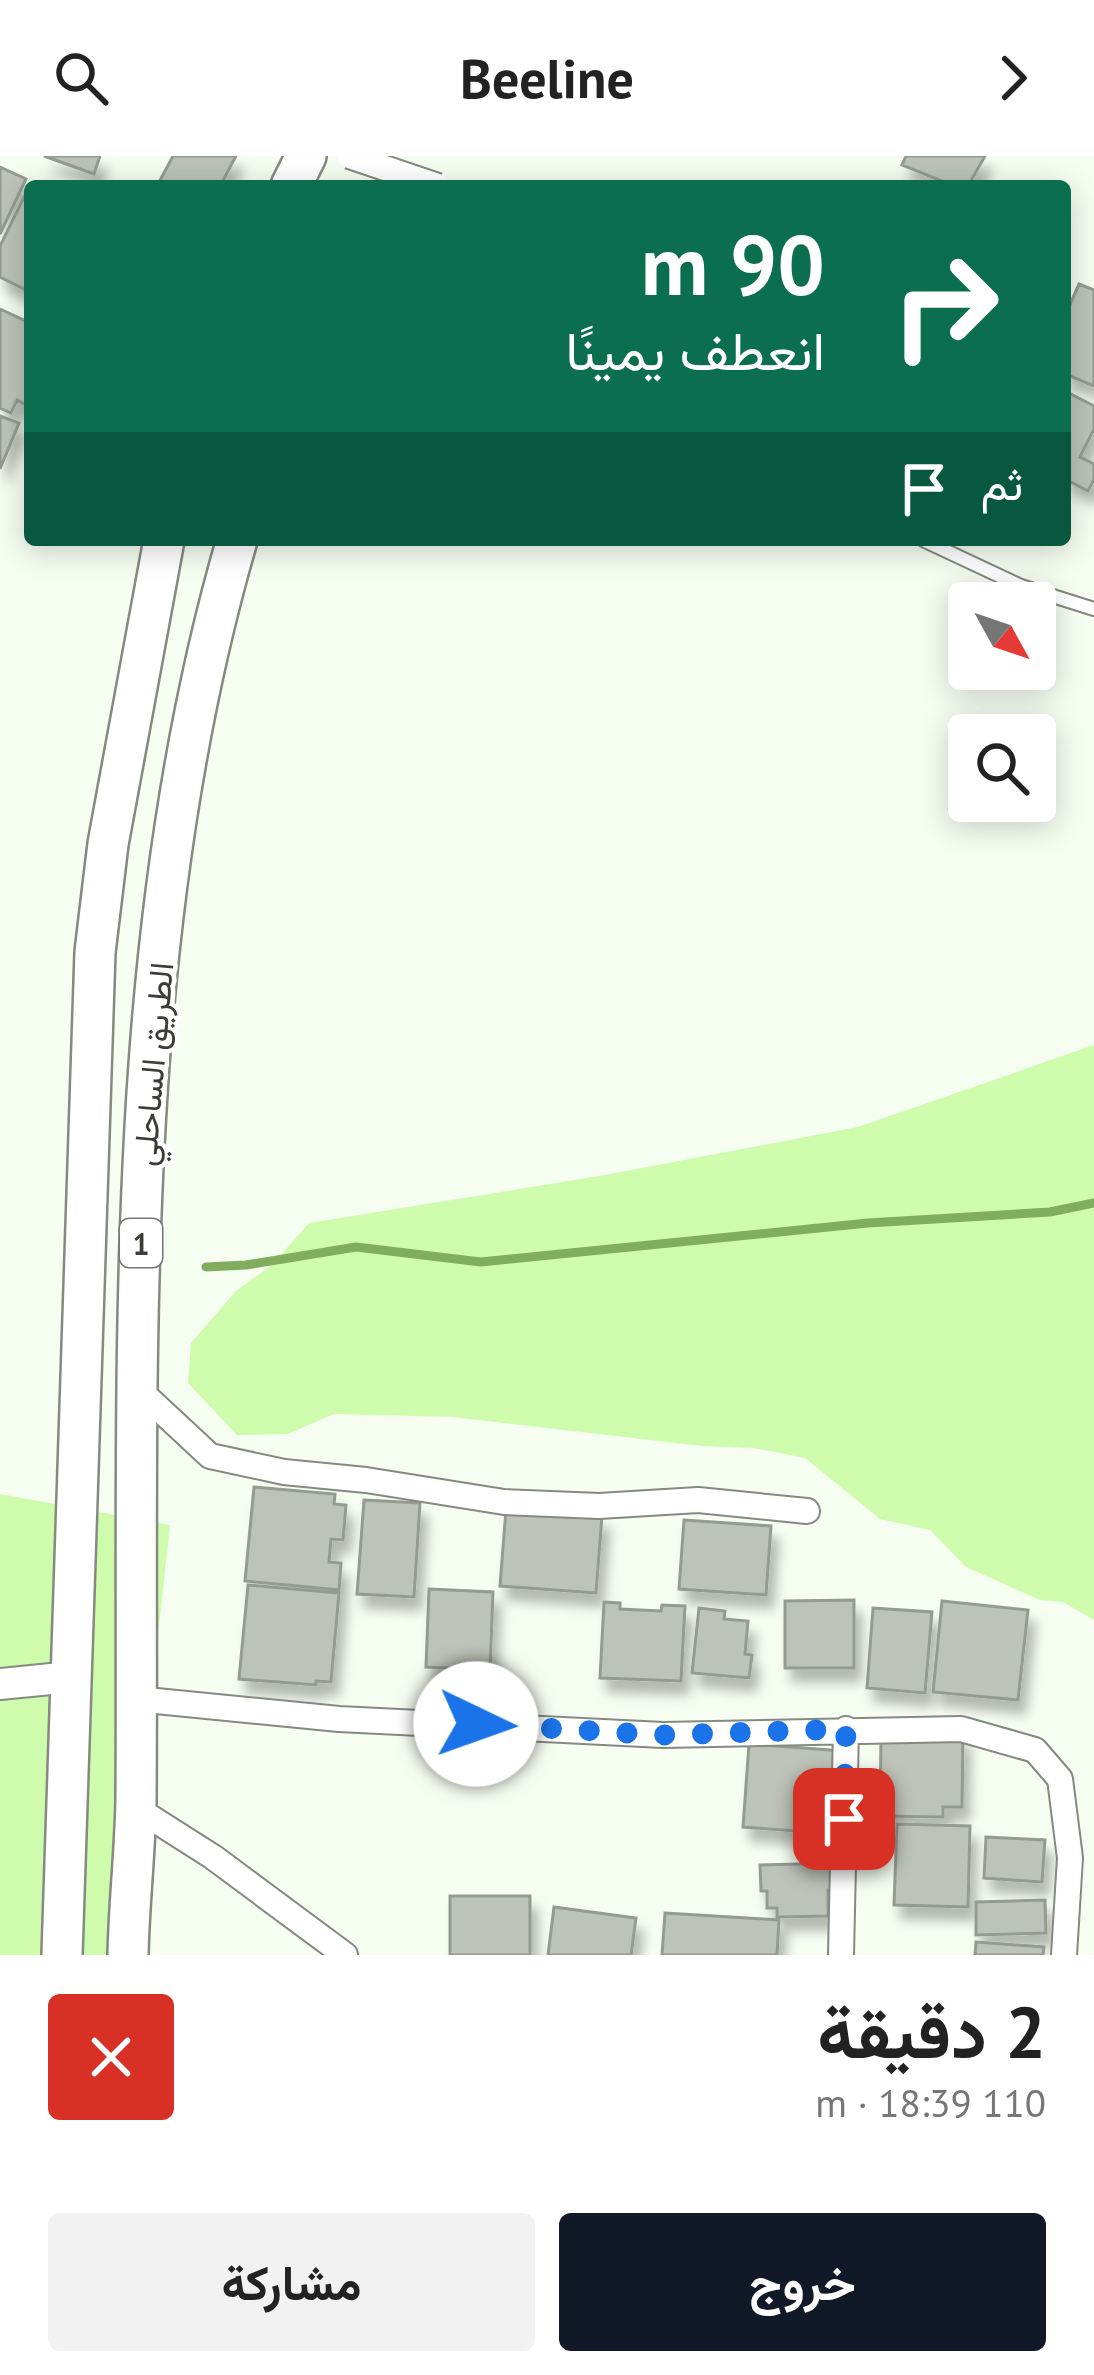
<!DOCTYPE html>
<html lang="ar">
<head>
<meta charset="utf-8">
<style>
	body { margin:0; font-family:"PT Sans",Vazirmatn,sans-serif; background:#f2f2f2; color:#222; direction:rtl; height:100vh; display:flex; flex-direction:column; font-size:45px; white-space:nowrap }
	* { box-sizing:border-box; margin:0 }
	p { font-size:39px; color:#767676 }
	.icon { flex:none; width:66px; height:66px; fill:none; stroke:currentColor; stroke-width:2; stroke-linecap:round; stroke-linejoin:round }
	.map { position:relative; height:1799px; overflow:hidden; direction:ltr }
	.side { display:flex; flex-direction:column; background:#fff; flex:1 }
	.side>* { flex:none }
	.guide { position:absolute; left:24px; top:24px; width:1047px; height:366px; border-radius:12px; box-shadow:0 6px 30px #0003; direction:rtl; background:#0b6e4f; color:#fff; overflow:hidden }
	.needle { width:78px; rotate:130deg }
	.controls { position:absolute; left:948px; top:426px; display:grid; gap:24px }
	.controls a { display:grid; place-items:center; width:108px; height:108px; border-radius:12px; background:#fff; box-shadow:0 6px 30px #0003; font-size:60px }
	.pin { position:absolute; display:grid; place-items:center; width:102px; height:102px; color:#fff; margin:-51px; border-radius:24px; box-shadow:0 6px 18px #0006 }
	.me { position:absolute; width:132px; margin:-66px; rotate:93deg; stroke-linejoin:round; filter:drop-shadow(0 0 9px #0008) }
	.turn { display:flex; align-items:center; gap:42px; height:252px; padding:0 48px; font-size:54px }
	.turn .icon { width:156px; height:156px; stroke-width:2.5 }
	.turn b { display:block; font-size:84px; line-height:102px }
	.then { display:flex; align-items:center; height:114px; padding:0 48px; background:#0003; gap:24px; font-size:45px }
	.round { display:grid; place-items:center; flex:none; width:126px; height:126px; border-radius:12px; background:#f2f2f2 }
	.summary { display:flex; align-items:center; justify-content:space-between; height:204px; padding:0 48px }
	h1 { font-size:72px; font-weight:700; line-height:90px }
	.action { display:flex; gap:24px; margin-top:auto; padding:24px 48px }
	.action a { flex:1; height:138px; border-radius:12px; background:#111827; color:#fff; font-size:48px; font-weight:700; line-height:138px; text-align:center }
	.action a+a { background:#f2f2f2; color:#222 }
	header { display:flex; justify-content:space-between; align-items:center; height:156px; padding:0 48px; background:#fff; font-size:54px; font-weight:700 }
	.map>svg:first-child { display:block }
</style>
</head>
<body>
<header><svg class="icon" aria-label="forward" viewBox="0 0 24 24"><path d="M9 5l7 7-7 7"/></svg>Beeline<svg class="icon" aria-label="search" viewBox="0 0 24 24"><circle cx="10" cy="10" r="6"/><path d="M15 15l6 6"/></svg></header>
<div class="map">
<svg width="1094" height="1799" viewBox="0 0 1094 1799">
	<defs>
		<filter id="shadow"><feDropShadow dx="7" dy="13" stdDeviation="6" flood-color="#0004"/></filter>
	</defs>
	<rect width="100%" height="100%" fill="#f6fdf1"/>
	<path fill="#cffcac" d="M1094,889V1464L1063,1446L1040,1444L966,1411L930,1374L880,1363L805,1302L754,1292L702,1290L453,1261L334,1258L288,1278L237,1279L188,1227L191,1187L236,1135L272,1109L309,1067L605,1019L858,971Z
		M0,1338L170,1369L123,1799H0Z"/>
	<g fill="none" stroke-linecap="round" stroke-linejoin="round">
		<path stroke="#82ad5e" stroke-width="9" d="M206,1111L246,1109L356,1091L481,1106L868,1067L1050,1056L1094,1047"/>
	</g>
	<path fill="#bdc3b8" stroke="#949b90" stroke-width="3" filter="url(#shadow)" d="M44,0H100L94,18Z
		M173,0H236L220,30H157Z
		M906,0H985L968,30H954L902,9Z
		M0,11L26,23L0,78Z
		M26,37L30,39V136L0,121V90Z
		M1079,128L1094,134V230L1065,218V160Z
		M0,153L30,167V251L17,244L11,257L0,252Z
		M1065,235L1094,250V273L1080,301L1094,308V323L1088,335L1065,323Z
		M0,260L19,267L0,313Z
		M254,1331L335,1338L334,1348L346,1349L343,1384L331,1383L329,1406L341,1407L339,1434L245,1425Z
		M364,1344L420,1347L414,1441L357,1438Z
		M506,1353L602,1360L596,1437L500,1430Z
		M684,1364L771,1370L766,1439L679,1433Z
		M248,1429L339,1437L331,1526L316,1525V1529L239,1523Z
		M429,1433L493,1436L490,1514L426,1511Z
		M854,1444V1512H785V1445Z
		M942,1445L1028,1454L1018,1544L933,1536Z
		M604,1446L620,1447V1453L661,1455L662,1449L685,1450L681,1525L600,1522Z
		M699,1452L725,1455L724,1463L748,1465L745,1498L752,1499L749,1522L692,1517Z
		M873,1452L932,1456L925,1537L867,1532Z
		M881,1578L963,1579L962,1651H943V1661L880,1660Z
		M749,1588L843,1595L836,1678L743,1671Z
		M897,1668L970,1670L968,1751L894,1749Z
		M986,1681L1045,1684L1042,1726L984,1722Z
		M836,1707V1734H828V1760L777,1761V1752H767V1735H761L760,1709Z
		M450,1740H530V1799H450Z
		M1045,1744L1046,1777L976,1779V1746Z
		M554,1751L636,1762L631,1799H548Z
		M665,1757L779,1764L777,1799H662Z
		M976,1786L1044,1791L1043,1799H975Z"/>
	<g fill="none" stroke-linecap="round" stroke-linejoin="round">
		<g stroke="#848a80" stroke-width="16">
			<path id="service" d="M923,384L1021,430L1094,453"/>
		</g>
		<g stroke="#848a80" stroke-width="28">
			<path id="minor" d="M138,1233L210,1300L284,1316L366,1324L504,1346L599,1350L698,1344L807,1355
				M136,1543L339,1563L663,1579L961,1573L1035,1594L1060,1623L1070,1702L1064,1799
				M136,1652L213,1701L345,1799
				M841,1799L846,1573"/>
		</g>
		<g stroke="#848a80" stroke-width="34">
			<path id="tertiary" d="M0,1528L71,1521"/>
		</g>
		<g stroke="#848a80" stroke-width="44">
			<path id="trunk" d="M291,30L306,0
				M62,1799L95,796L108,688L164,384
				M128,1799C129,1748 135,1696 136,1645C139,1225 118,792 237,384"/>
		</g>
		<use href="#service" stroke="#fff" stroke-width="12"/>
		<use href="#minor" stroke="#fff" stroke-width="24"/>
		<use href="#tertiary" stroke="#fff" stroke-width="30"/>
		<use href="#trunk" stroke="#fff" stroke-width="39"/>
		<g stroke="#848a80" stroke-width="28" stroke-linecap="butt">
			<path id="minor-bridge" d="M349,0L438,30"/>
		</g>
		<use href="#minor-bridge" stroke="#fff" stroke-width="24"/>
	</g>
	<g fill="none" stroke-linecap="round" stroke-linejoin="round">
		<path stroke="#1a73e8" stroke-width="21" stroke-dasharray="0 37.8" d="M476,1568L663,1579L846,1573L844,1663"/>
	</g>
	<g text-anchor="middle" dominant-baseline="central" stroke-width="9" stroke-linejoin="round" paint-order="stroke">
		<rect fill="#fff" stroke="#757774" stroke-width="3" x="120" y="1063" width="42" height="48" rx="9"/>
		<g font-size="30" font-weight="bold" fill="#3a3d38">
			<text x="141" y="1087">1</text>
		</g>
		<g font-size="33" fill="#3a3d38" stroke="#fff">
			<text transform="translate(152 908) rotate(-85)">الطريق الساحلي</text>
		</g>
	</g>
</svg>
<div class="controls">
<a><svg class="needle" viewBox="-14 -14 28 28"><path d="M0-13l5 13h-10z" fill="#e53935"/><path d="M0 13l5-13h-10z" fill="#767676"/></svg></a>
<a><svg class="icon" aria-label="search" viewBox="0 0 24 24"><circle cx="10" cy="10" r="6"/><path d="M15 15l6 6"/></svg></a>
</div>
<div class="pin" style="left:844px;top:1663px;background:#d93025"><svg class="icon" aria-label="arrive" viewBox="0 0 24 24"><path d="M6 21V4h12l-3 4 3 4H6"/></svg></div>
<svg class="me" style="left:476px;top:1568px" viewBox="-20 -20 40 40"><circle r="19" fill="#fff"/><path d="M0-13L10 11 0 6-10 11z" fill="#1a73e8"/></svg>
<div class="guide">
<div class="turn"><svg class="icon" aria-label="right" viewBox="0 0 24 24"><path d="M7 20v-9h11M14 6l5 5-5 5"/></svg><div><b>90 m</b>انعطف يمينًا</div></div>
<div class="then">ثم<svg class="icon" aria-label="arrive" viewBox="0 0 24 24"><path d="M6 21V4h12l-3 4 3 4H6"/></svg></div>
</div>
</div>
<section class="side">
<div class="summary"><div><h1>2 دقيقة</h1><p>110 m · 18:39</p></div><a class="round" style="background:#d93025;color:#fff"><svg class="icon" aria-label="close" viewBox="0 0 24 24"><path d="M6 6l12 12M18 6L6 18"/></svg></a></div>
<div class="action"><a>خروج</a><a>مشاركة</a></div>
</section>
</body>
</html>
